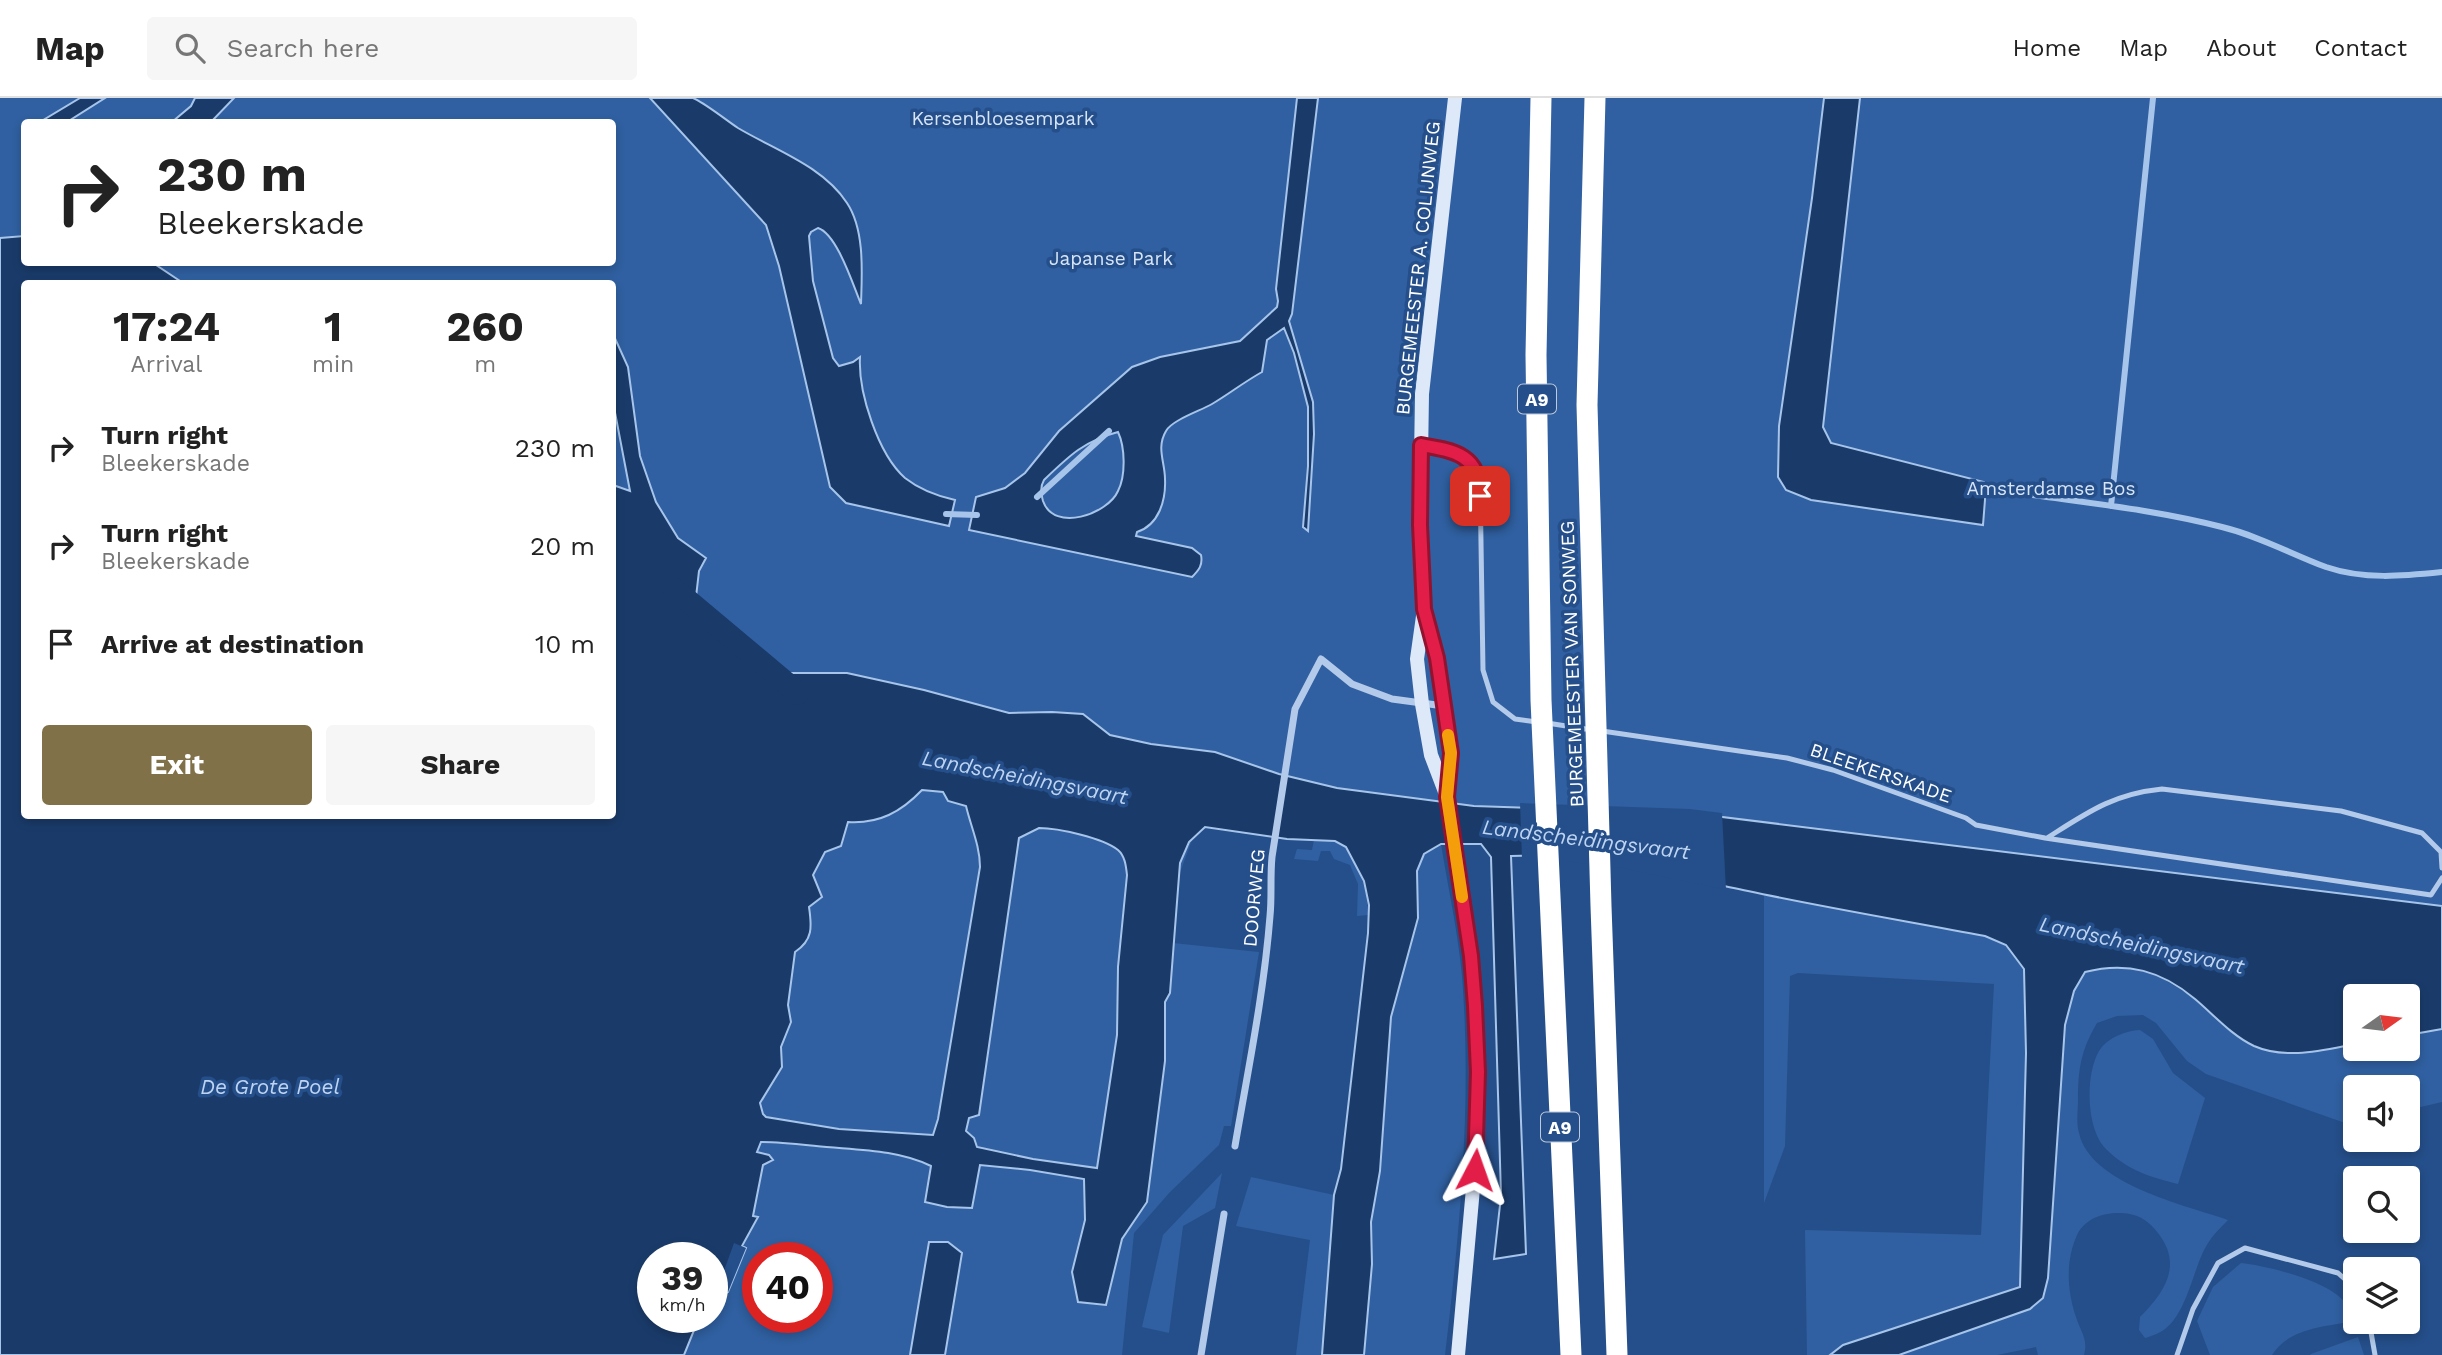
<!DOCTYPE html>
<html lang="en">
<head>
<meta charset="utf-8">
<style>
	body { margin:0; font-family:"Work Sans",sans-serif; background:#f6f6f6; color:#222; height:100vh; display:flex; flex-direction:column; font-size:26px; white-space:nowrap }
	* { box-sizing:border-box; margin:0 }
	p { font-size:23px; color:#767676 }
	.icon { flex:none; width:38px; height:38px; fill:none; stroke:currentColor; stroke-width:2; stroke-linecap:round; stroke-linejoin:round }
	.map { position:relative; flex:1; overflow:hidden }
	.side { position:absolute; left:21px; top:182px; width:595px; height:539px; display:flex; flex-direction:column; background:#fff; border-radius:7px; box-shadow:0 4px 10px #0003 }
	.side>* { flex:none }
	.hud { position:absolute; left:21px; top:21px; width:595px; height:147px; border-radius:7px; box-shadow:0 4px 10px #0003; background:#fff; color:#222; overflow:hidden }
	.needle { width:46px; rotate:76deg }
	.tools { position:absolute; left:2343px; top:886px; display:grid; gap:14px }
	.tools a { display:grid; place-items:center; width:77px; height:77px; border-radius:7px; background:#fff; box-shadow:0 4px 10px #0003; font-size:35px }
	.speed { position:absolute; left:637px; top:1144px; display:flex; gap:14px; font-size:35px; font-weight:700; text-align:center }
	.speed>* { display:grid; place-content:center; width:91px; height:91px; border-radius:50%; background:#fff; box-shadow:0 4px 10px #0003; line-height:1 }
	.speed small { font-size:18px; font-weight:400 }
	.speed .limit { border:10px solid #d22; background:#fff; color:#111 }
	.pin { position:absolute; display:grid; place-items:center; width:60px; height:60px; color:#fff; margin:-30px; border-radius:14px; box-shadow:0 4px 10px #0006 }
	.me { position:absolute; width:77px; margin:-38px; rotate:4deg; stroke-linejoin:round; filter:drop-shadow(0 0 5px #0008) }
	.turn { display:flex; align-items:center; gap:24px; height:147px; padding:0 21px; font-size:32px }
	.turn .icon { width:91px; height:91px; stroke-width:2.5 }
	.turn b { display:block; font-size:49px; line-height:60px }
	.eta { display:flex; justify-content:space-evenly; align-items:center; height:119px; text-align:center }
	.eta b { font-size:42px; font-weight:700; line-height:49px }
	.primary-button { display:flex; gap:14px; margin-top:auto; padding:14px 21px }
	.primary-button a { flex:1; height:80px; border-radius:7px; background:#807148; color:#fff; font-size:28px; font-weight:700; line-height:80px; text-align:center }
	.primary-button a+a { background:#f6f6f6; color:#222 }
	ul { padding:0; list-style:none }
	li { display:flex; align-items:center; gap:21px; height:98px; padding:0 21px }
	li div { flex:1 }
	li b { display:block; font-size:26px }
	li em { font-style:normal }
	header { display:flex; align-items:center; gap:42px; box-sizing:border-box; height:98px; padding:0 35px; background:#fff; border-bottom:2px solid #e0e0e0 }
	header strong { font-size:33px }
	nav { display:flex; gap:38px; margin-inline-start:auto; font-size:24px }
	.search { width:490px; height:63px; background:#f6f6f6; display:flex; align-items:center; gap:18px; box-sizing:border-box; padding:0 24px; border-radius:7px; color:#767676; font-size:26px }
	.map>svg:first-child { display:block }
</style>
</head>
<body>
<header>
<strong>Map</strong>
<div class="search"><svg class="icon" aria-label="search" viewBox="0 0 24 24"><circle cx="10" cy="10" r="6"/><path d="M15 15l6 6"/></svg>Search here</div>
<nav><a>Home</a><a>Map</a><a>About</a><a>Contact</a></nav>
</header>
<div class="map">
<svg width="2442" height="1257" viewBox="0 0 2442 1257">
	<rect width="100%" height="100%" fill="#254f8a"/>
	<path fill="#3060a1" fill-rule="evenodd" d="M0,0H2442V827L1763,724L1561,708L1432,713L1331,701L1196,731L1175,788L1136,1118L1156,1028L1165,963V904L1170,895L1173,845L1259,854L1231,1028H1224L1219,1047L1170,1094L1134,1135L1122,1257H0ZM24,24H612V164H24ZM24,186H612V718H24ZM653,1160H712V1220H653ZM758,1160H817V1220H758Z
		M1314,742C1324,743 1338,741 1346,749C1359,762 1369,799 1368,817L1357,818L1358,786L1350,767L1334,761L1330,753H1321L1318,763L1294,761L1297,751L1312,752Z
		M1441,746C1448,790 1458,834 1462,878C1472,1005 1460,1131 1445,1257H1364L1372,1166L1371,1124L1380,1073L1391,919L1418,820L1417,774L1424,756Z
		M1764,797L1986,838L2006,847L2024,871L2026,955L2020,1189L1843,1247L1830,1257H1807L1805,1132L1981,1137L1994,886L1798,875L1790,878L1785,1048L1764,1105Z
		M2126,869L2148,872L2193,899L2225,928L2255,948L2301,956L2355,946L2356,950H2408V937L2442,931V1004L2408,1012V989H2356L2355,1024L2348,1026L2206,976L2187,963L2156,925L2143,917L2117,918L2097,925C2081,952 2078,971 2078,1002C2078,1012 2076,1025 2079,1035C2090,1086 2185,1107 2228,1122C2218,1132 2210,1140 2204,1152C2193,1174 2186,1215 2165,1231C2160,1235 2152,1238 2145,1240L2139,1232L2140,1219C2165,1194 2183,1167 2158,1135C2148,1122 2138,1116 2122,1115C2104,1114 2085,1120 2077,1137C2065,1164 2067,1194 2077,1222C2082,1236 2088,1242 2084,1257H2038L2036,1249L1997,1257H1899L2030,1211L2043,1200L2048,1180L2065,927L2074,893L2084,874L2102,870Z
		M2140,932L2153,941L2173,975L2205,1000L2178,1086C2150,1079 2127,1072 2106,1051C2086,1031 2085,977 2099,953C2108,939 2125,933 2140,932Z
		M1222,1075L1215,1110L1183,1128L1169,1235L1142,1229L1163,1137Z
		M1251,1079L1334,1097L1322,1257H1296L1310,1142L1236,1128Z
		M2241,1165C2268,1168 2331,1183 2347,1207C2349,1212 2351,1218 2353,1223C2324,1229 2289,1230 2272,1257H2210L2197,1223L2213,1189Z
		M2358,1239L2364,1257H2310L2311,1256Z"/>
	<path fill="#1a3b6a" stroke="#a7c5ea" stroke-width="2" fill-rule="evenodd" d="M80,0H105L67,24H40Z
		M195,0H234L211,24H172L191,8Z
		M650,0C660,0 684,0 693,0C705,5 726,22 738,30C775,52 823,68 847,105C865,132 862,175 861,206C853,187 837,136 818,130L811,134L809,138L813,183L833,260L839,268L853,264L860,259C858,294 878,356 905,380C919,391 937,398 955,402L949,428L846,405L830,389L779,168L766,127Z
		M1297,0H1318L1292,216L1289,223L1313,304L1314,336L1308,433L1303,429L1308,368V309L1294,255L1284,230L1267,242L1262,274C1244,284 1229,296 1212,306C1200,313 1172,322 1166,333C1156,350 1165,364 1165,381C1166,402 1159,427 1137,434L1136,438L1192,450L1201,457C1203,467 1199,472 1192,479L969,432L976,399L1005,390L1025,375L1059,333L1132,269L1160,259L1240,243L1277,209L1278,203L1276,191ZM1118,334C1125,349 1126,377 1118,393C1108,416 1054,435 1043,403C1041,395 1040,389 1044,382C1069,358 1084,343 1118,334Z
		M1824,0H1860L1823,329L1831,345L1984,384L1986,389L1983,427L1811,402L1786,392L1778,379L1779,328L1812,100Z
		M24,138V164L153,165L183,185L24,186V718H612L613,387L630,393L613,304V236L628,269L640,358L656,404L678,440L706,460L699,473L696,499L699,517L745,562L773,575H847L924,592L1009,615L1052,614L1083,616L1110,637L1151,646L1215,654L1279,676L1337,690L1474,708L1690,715L2442,808V931L2408,937V898H2356L2355,946C2323,952 2286,962 2254,948C2231,937 2214,917 2195,901C2162,873 2127,863 2085,874L2074,893L2065,927L2048,1180L2043,1200L2030,1211L1899,1257H1830L1843,1247L2020,1189L2026,955L2024,871L2006,847L1985,838C1906,823 1827,810 1748,793C1669,777 1592,756 1511,758L1526,1156L1494,1161L1501,1098L1491,759L1481,746H1441L1424,756L1417,773L1418,820L1391,919L1380,1073L1371,1124L1372,1166L1364,1257H1322L1334,1097L1341,1071L1368,835L1369,807L1364,783L1346,749L1335,743L1287,741L1205,729L1189,744L1180,765L1170,895L1165,904V963L1147,1104L1122,1141L1106,1207L1078,1204L1072,1174L1085,1122L1084,1081L1030,1072L980,1067L972,1110L947,1109L925,1104L931,1068C897,1051 854,1052 816,1048C797,1046 780,1044 761,1044L757,1054L769,1057L773,1062L763,1067L753,1118L758,1119L742,1148L746,1150L728,1194L721,1197L712,1205V1160H653V1220H699L684,1257H0V140ZM922,692L943,694L948,703L966,708C971,729 980,748 980,769L938,1021L933,1037L839,1031L766,1019L763,1016L760,1005L782,969L781,949L791,924L788,907L795,854C813,842 812,829 809,809L822,799L813,777L825,754L841,748L848,724C879,726 901,714 922,692ZM1039,730C1058,730 1103,740 1118,752C1125,758 1126,768 1127,777L1118,869L1117,937L1097,1070L1033,1061L977,1049L974,1040L966,1033L969,1020L979,1017L1019,740Z
		M929,1144H948L962,1155L945,1257H910Z"/>
	<path fill="#254f8a" d="M1520,705L1690,711L1722,715L1726,792L1622,770L1547,761H1522Z
		M734,1145L746,1150L728,1194L717,1192Z"/>
	<g fill="none" stroke-linecap="round" stroke-linejoin="round">
		<path stroke="#a7c5ea" stroke-width="6" d="M2033,397C2097,406 2160,413 2222,429C2259,438 2291,456 2326,469C2364,482 2403,478 2442,474
			M1037,399L1109,333
			M2111,408L2153,0
			M946,416L977,417"/>
		<path stroke="#1a3b6a" stroke-width="23" d="M674,491L798,595"/>
		<path stroke="#b3caea" stroke-width="5" d="M1421,347L1447,351L1469,361L1480,381L1483,572L1493,604L1515,621L1537,624
			M1547,625L1592,632
			M1602,633L1787,660L1833,672L1966,720L1976,727L2045,740L2431,797L2442,780
			M2047,740C2088,714 2113,696 2162,691L2341,713L2422,735L2441,754L2442,770
			M2369,1223L2375,1257
			M2177,1257L2193,1211L2218,1165L2245,1150L2338,1175L2356,1191"/>
		<path stroke="#b3caea" stroke-width="7" d="M1235,1048C1248,972 1264,895 1270,818C1272,799 1270,779 1272,759L1295,611L1321,561L1352,586L1392,601L1444,608
			M1201,1257L1224,1116"/>
		<path stroke="#dde8f8" stroke-width="14" d="M1455,0L1422,296L1420,427L1424,511L1417,561L1422,606L1431,657L1447,699L1471,858L1475,908L1478,974L1477,1046L1458,1257
			M1426,517L1437,560L1451,655L1447,694"/>
		<path stroke="#fff" stroke-width="21" d="M1541,0L1536,257L1541,602L1571,1257
			M1595,0L1587,307L1601,808L1617,1257"/>
	</g>
	<g fill="none" stroke-linecap="round" stroke-linejoin="round">
		<g stroke="#92132f" stroke-width="18">
			<path id="route" d="M1475,1072L1478,974L1475,908L1471,858L1447,699L1451,655L1437,560L1424,511L1420,427L1421,347C1456,353 1480,357 1480,398"/>
		</g>
		<use href="#route" stroke="#e11d48" stroke-width="12"/>
		<path stroke="#f59e0b" stroke-width="12" d="M1448,637L1451,655L1447,699L1462,799"/>
	</g>
	<g text-anchor="middle" dominant-baseline="central" stroke-width="7" stroke-linejoin="round" paint-order="stroke">
		<g fill="#254f8a" stroke="#becadc" stroke-width="2">
			<rect x="1518" y="286.5" width="38" height="29" rx="5"/>
			<rect x="1541" y="1014.5" width="38" height="29" rx="5"/>
		</g>
		<g font-size="18" font-weight="bold" fill="#fff">
			<text x="1537" y="301">A9</text>
			<text x="1560" y="1029">A9</text>
		</g>
		<g font-size="19" fill="#d7e5f7" stroke="#254f8a">
			<text x="1003" y="20">Kersenbloesempark</text>
			<text x="1111" y="160">Japanse Park</text>
			<text x="2051" y="390">Amsterdamse Bos</text>
		</g>
		<g font-size="19" fill="#fff" stroke="#254f8a">
			<text transform="translate(1418 170) rotate(-84)">BURGEMEESTER A. COLIJNWEG</text>
			<text transform="translate(1572 566) rotate(-92)">BURGEMEESTER VAN SONWEG</text>
			<text transform="translate(1881 675) rotate(19)">BLEEKERSKADE</text>
			<text transform="translate(1254 800) rotate(-85)">DOORWEG</text>
		</g>
		<g font-size="21" font-style="italic" fill="#bed4f1" stroke="#254f8a">
			<text transform="translate(1025 679) rotate(11)">Landscheidingsvaart</text>
			<text transform="translate(1586 741) rotate(7)">Landscheidingsvaart</text>
			<text transform="translate(2142 847) rotate(12)">Landscheidingsvaart</text>
			<text x="270" y="988">De Grote Poel</text>
		</g>
	</g>
</svg>
<div class="tools">
<a><svg class="needle" viewBox="-14 -14 28 28"><path d="M0-13l5 13h-10z" fill="#e53935"/><path d="M0 13l5-13h-10z" fill="#767676"/></svg></a>
<a><svg class="icon" aria-label="sound" viewBox="0 0 24 24"><path d="M4 9h4l5-4v14l-5-4H4zM17 9q2 3 0 6"/></svg></a>
<a><svg class="icon" aria-label="search" viewBox="0 0 24 24"><circle cx="10" cy="10" r="6"/><path d="M15 15l6 6"/></svg></a>
<a><svg class="icon" aria-label="layers" viewBox="0 0 24 24"><path d="M12 4l9 5-9 5-9-5zM3 14l9 5 9-5"/></svg></a>
</div>
<div class="speed"><div>39<small>km/h</small></div><div class="limit">40</div></div>
<div class="pin" style="left:1480px;top:398px;background:#d93025"><svg class="icon" aria-label="arrive" viewBox="0 0 24 24"><path d="M6 21V4h12l-3 4 3 4H6"/></svg></div>
<svg class="me" style="left:1475px;top:1072px" viewBox="-20 -20 40 40"><path d="M0-17L14 15 0 8-14 15z" fill="#e11d48" stroke="#fff" stroke-width="4"/></svg>
<div class="hud">
<div class="turn"><svg class="icon" aria-label="right" viewBox="0 0 24 24"><path d="M7 20v-9h11M14 6l5 5-5 5"/></svg><div><b>230 m</b>Bleekerskade</div></div>
</div>
<section class="side">
<div class="eta">
<div><b>17:24</b><p>Arrival</p></div>
<div><b>1</b><p>min</p></div>
<div><b>260</b><p>m</p></div>
</div>
<ul>
<li><svg class="icon" aria-label="right" viewBox="0 0 24 24"><path d="M7 20v-9h11M14 6l5 5-5 5"/></svg><div><b>Turn right</b><p>Bleekerskade</p></div><em>230 m</em></li>
<li><svg class="icon" aria-label="right" viewBox="0 0 24 24"><path d="M7 20v-9h11M14 6l5 5-5 5"/></svg><div><b>Turn right</b><p>Bleekerskade</p></div><em>20 m</em></li>
<li><svg class="icon" aria-label="arrive" viewBox="0 0 24 24"><path d="M6 21V4h12l-3 4 3 4H6"/></svg><div><b>Arrive at destination</b></div><em>10 m</em></li>
</ul>
<div class="primary-button"><a>Exit</a><a>Share</a></div>
</section>
</div>
</body>
</html>
